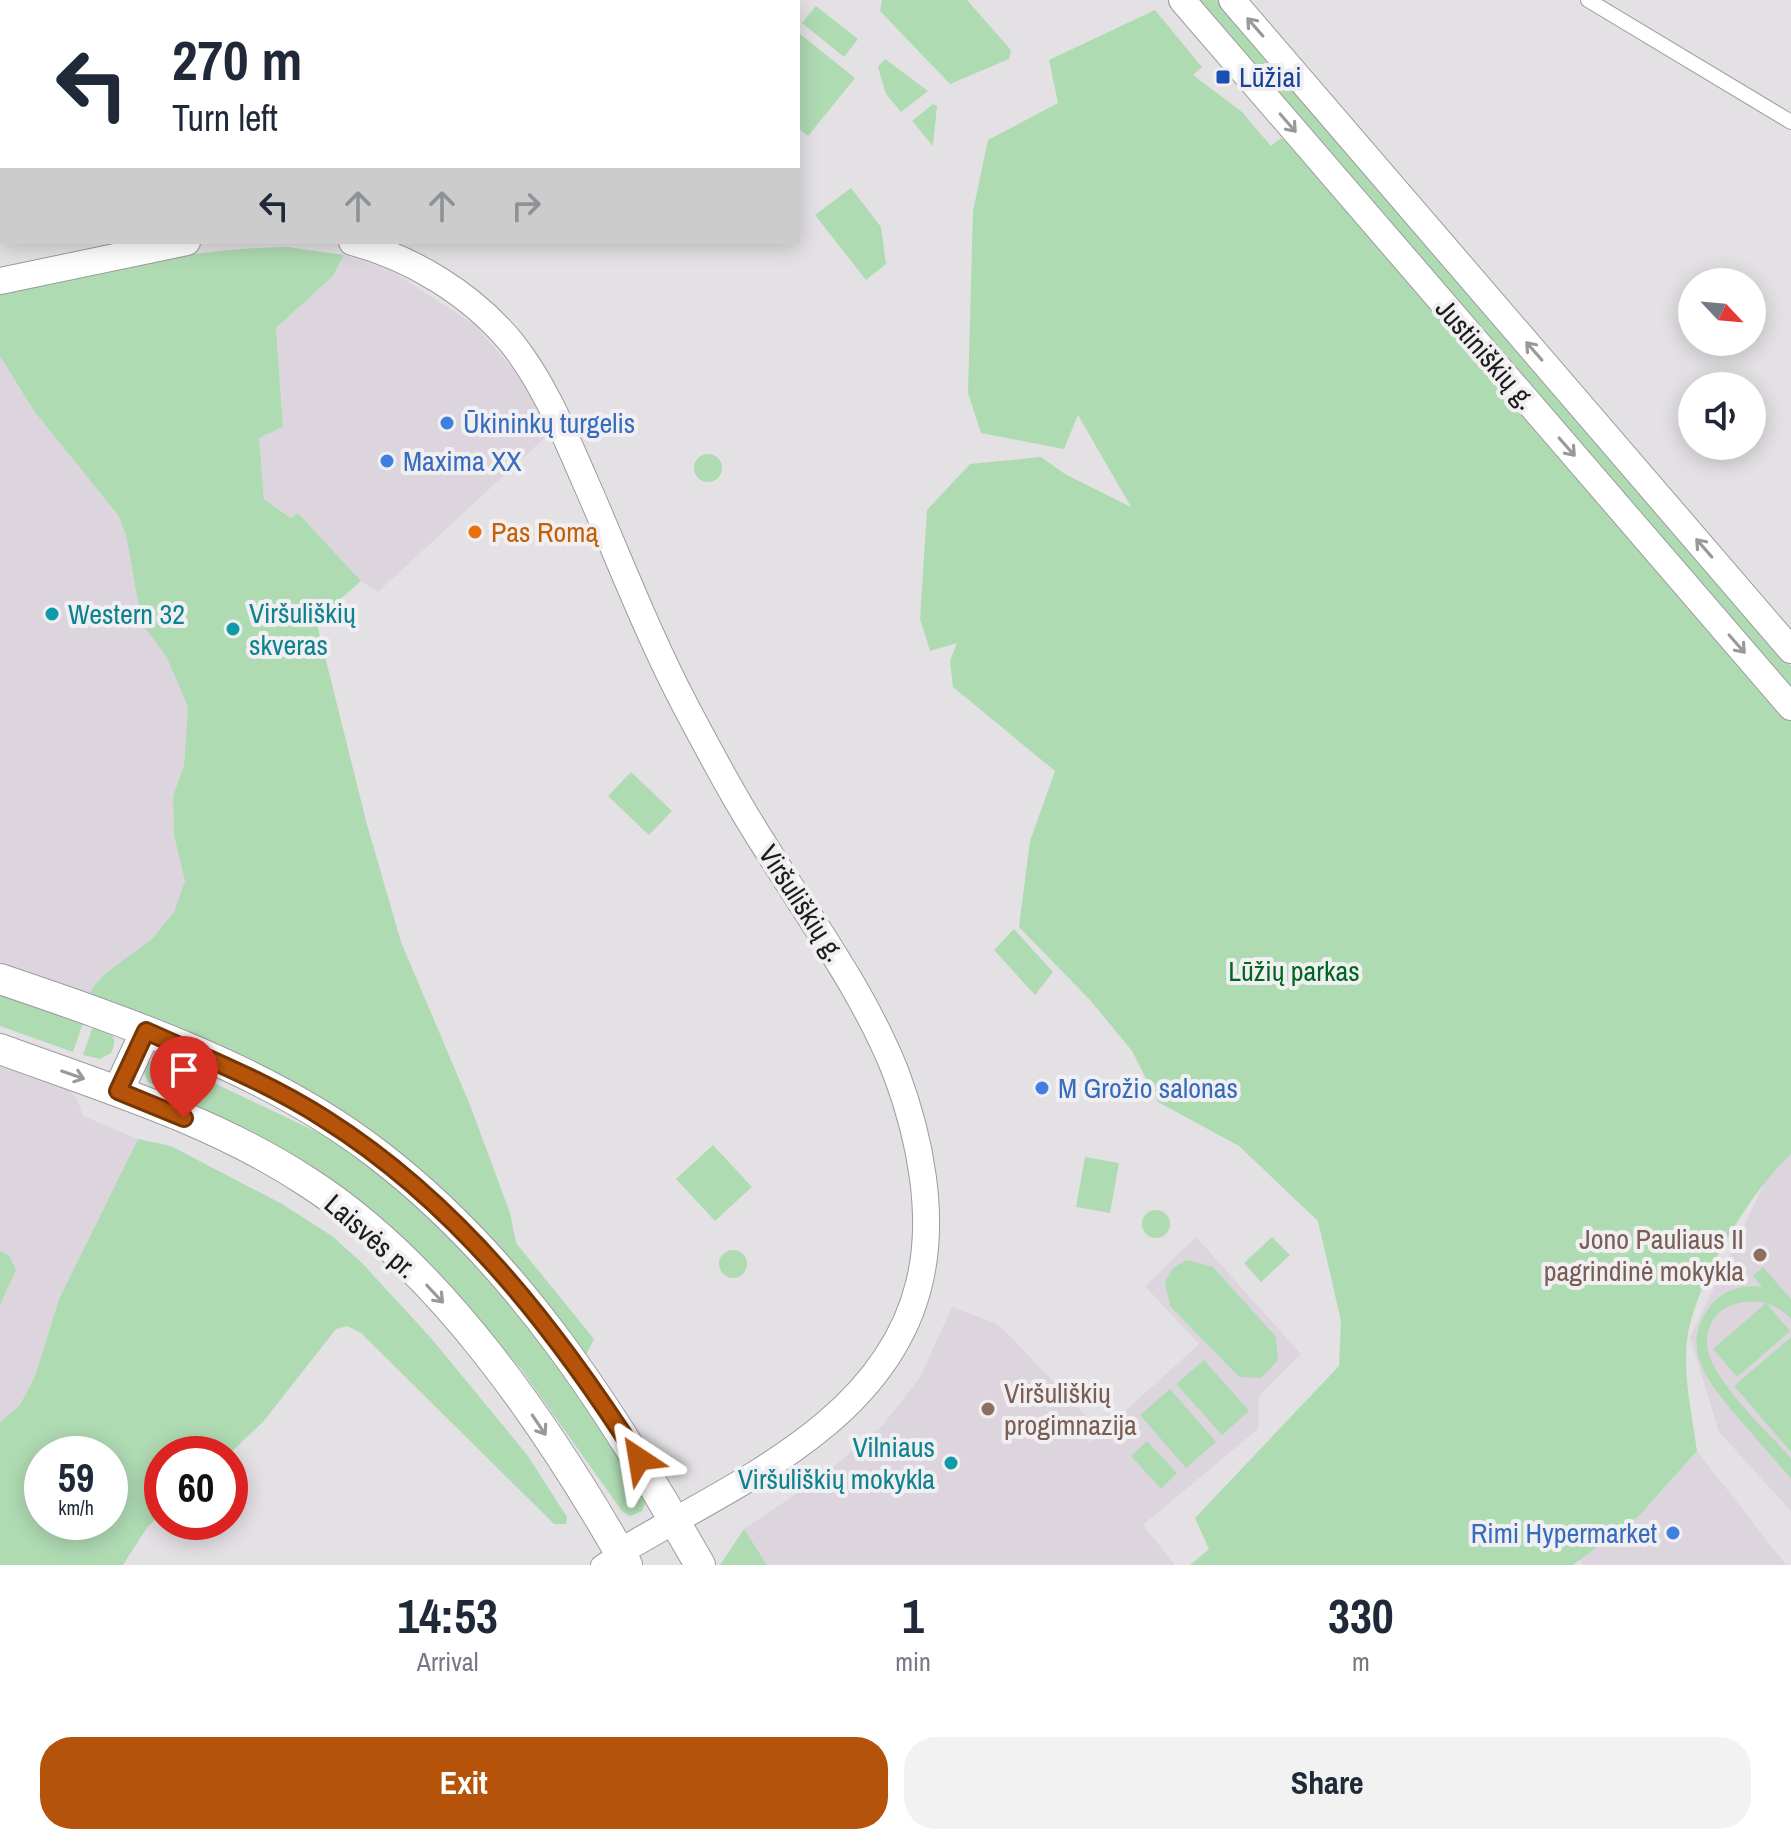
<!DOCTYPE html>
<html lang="en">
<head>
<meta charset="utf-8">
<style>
	body { margin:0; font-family:"Archivo Narrow",sans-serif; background:#f2f2f3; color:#1f2937; height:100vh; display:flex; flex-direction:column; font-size:30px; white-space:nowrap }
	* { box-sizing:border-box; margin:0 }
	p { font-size:26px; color:#747a83 }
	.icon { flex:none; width:44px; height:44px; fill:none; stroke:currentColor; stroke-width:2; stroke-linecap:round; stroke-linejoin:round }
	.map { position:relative; height:1565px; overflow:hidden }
	.sheet { display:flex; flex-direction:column; background:#fff; flex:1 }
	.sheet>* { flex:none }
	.hud { position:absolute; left:0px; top:0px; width:800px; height:244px; box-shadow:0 4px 20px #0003; background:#fff; color:#1f2937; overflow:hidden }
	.needle { width:52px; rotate:116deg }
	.buttons { position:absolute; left:1678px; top:268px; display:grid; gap:16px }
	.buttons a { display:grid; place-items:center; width:88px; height:88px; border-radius:50%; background:#fff; box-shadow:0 4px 20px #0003; font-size:40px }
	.speed { position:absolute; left:24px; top:1436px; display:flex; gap:16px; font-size:40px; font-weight:700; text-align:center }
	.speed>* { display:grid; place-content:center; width:104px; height:104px; border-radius:50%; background:#fff; box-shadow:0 4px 20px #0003; line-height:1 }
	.speed small { font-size:20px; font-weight:400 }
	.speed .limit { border:12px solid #d22; background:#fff; color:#111 }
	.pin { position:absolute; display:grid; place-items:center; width:68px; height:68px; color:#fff; margin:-82px -34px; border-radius:50% 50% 50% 0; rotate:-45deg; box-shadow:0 0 8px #0007 }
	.pin .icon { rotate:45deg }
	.me { position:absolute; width:88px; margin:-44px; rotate:327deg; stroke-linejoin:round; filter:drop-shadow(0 0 6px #0008) }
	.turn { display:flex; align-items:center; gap:28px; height:168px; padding:0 40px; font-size:36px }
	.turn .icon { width:104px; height:104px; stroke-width:2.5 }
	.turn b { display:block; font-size:56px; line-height:68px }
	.lanes { display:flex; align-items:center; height:76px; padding:0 40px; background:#0003; justify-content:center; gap:40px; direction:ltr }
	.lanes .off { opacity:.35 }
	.eta { display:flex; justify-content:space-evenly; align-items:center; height:136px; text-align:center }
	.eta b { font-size:48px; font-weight:800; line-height:56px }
	.button { display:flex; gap:16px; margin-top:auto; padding:16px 40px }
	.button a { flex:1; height:92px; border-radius:32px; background:#b45309; color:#fff; font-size:32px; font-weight:800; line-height:92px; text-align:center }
	.button a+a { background:#f2f2f3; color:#1f2937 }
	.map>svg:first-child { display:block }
</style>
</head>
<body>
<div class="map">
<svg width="1791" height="1565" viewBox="0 0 1791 1565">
	<rect width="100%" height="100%" fill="#e3e1e4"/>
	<path fill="#dcd5de" d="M344,255L390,270L475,325L517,374L552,431L378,592L361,581L298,513L292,518L264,499L259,438L283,427L276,328L333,276Z
		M0,356L34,411L118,515L126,535L142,624L166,656L188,707L184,765L173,796L174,836L185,881L174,912L152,939L107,972L88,1000L0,969Z
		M0,1064L63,1086L76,1097L83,1116L138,1139L59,1299L35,1376L20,1405L0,1422Z
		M1791,1154V1511L1719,1432L1690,1337L1769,1174Z
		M1196,1237L1301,1354L1259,1396L1258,1429L1143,1525L1175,1565H767L744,1529L821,1477L883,1425L920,1377L952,1307L995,1323L1008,1334L1088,1418L1089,1444L1199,1344L1145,1286Z
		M1697,1451L1786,1565H1584L1579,1559L1639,1516Z"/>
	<path fill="#afdbb3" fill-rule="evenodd" d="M882,0H967L1011,50L1009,59L950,84L880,11Z
		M1195,0H1220L1791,666V691Z
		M816,6L858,39L844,57L802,23Z
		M1155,10L1202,67L1193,75L1242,112L1271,146L1281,138L1303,155L1791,721V1154C1750,1192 1694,1284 1687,1340C1683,1376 1692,1415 1697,1451L1639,1516L1573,1565H1190L1209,1549L1195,1518L1339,1366L1341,1321L1318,1221L1239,1146L1158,1102L1132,1051L1090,1000L1019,927L1030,841L1055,771L953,687L950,661L957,643L930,651L920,619L927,510L970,464L1041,457L1065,474L1131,507L1078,415L1064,449L981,433L968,393L973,211L988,140L1058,103L1049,60Z
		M800,34L855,78L808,136L798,128Z
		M885,59L928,91L901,112L886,94L878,67Z
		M933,104L937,106L933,146L912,121Z
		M851,188L881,227L886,264L866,280L815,215Z
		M288,247L344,255L333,276L276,328L283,427L259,438L264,499L291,518L298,513L361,581L316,620L366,821L401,942L470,1105L510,1213L516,1243L594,1339L585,1357L447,1199L88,1000L93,987L107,972L152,939L174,912L185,881L174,836L173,796L184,765L188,707L166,656L142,624L126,535L118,515L34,411L0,356V293C96,272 189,248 288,247Z
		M694 468a14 14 0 1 1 28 0a14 14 0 1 1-28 0Z
		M631,772L672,811L649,835L608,796Z
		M1014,929L1053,972L1035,995L994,950Z
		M0,990L84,1020L73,1052L0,1026Z
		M94,1023C109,1031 120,1035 111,1053L100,1059L83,1055Z
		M153,1058H161L334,1140L379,1169L470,1254L572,1379L646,1501L642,1511L630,1516L622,1511L521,1369L437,1277L251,1132L148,1082L143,1070Z
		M138,1139L171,1146L282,1204L332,1236L363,1264L431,1338L528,1456L567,1517L566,1524H554L361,1333L347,1326L336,1329L263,1422L229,1454H162V1514L148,1526L123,1565H0V1422L20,1405L35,1376L59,1299ZM42,1454H110V1522H42Z
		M713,1145L752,1187L715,1221L676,1179Z
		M1085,1157L1119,1163L1110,1213L1076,1207Z
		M1142 1224a14 14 0 1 1 28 0a14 14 0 1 1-28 0Z
		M1272,1237L1290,1255L1261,1282L1244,1263Z
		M719 1264a14 14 0 1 1 28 0a14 14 0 1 1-28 0Z
		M0,1251L9,1255L16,1270L0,1305Z
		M1186,1260L1213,1267L1276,1337L1278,1360L1261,1378L1239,1377L1170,1306L1165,1282L1173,1268Z
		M1763,1267L1791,1299V1319C1763,1286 1698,1301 1708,1351C1715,1383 1769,1433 1791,1458V1479C1775,1460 1758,1441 1742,1422C1712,1387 1675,1348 1712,1304C1723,1290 1745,1284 1762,1287L1753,1276Z
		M1766,1303L1790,1331L1737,1377L1713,1349Z
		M1791,1337V1452L1734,1386Z
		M1204,1360L1249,1411L1222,1435L1176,1384Z
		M1170,1389L1216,1442L1186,1468L1140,1415Z
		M1147,1441L1177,1473L1161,1489L1131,1456Z
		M744,1529L767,1565H720Z"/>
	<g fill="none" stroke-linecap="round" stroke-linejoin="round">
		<g stroke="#9d9b9e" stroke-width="16">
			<path id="pedestrian" d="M1588,0L1791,122"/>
		</g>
		<g stroke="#9d9b9e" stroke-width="20">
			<path id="minor" d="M600,1565L620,1552"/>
		</g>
		<g stroke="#9d9b9e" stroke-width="26">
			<path id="tertiary" d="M81,0L82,2"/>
		</g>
		<g stroke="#9d9b9e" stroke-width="28">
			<path id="secondary" d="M1182,0L1791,707
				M1232,0L1791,650
				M352,242C412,258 471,294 511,342C544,383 564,433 585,481C618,556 648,635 686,707C712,756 738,805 768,851C813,924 864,992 896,1073C920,1137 936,1216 919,1284C885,1424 731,1485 620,1552
				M0,281L187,242"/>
		</g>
		<g stroke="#9d9b9e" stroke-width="32">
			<path id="primary" d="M0,979C127,1022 270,1071 377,1154C518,1262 613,1413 700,1565
				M0,1049C104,1087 213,1120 306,1181C441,1267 549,1428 627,1565
				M118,1091L146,1031"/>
		</g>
		<use href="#pedestrian" stroke="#fff" stroke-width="14"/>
		<use href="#minor" stroke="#fff" stroke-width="18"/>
		<use href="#tertiary" stroke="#fff" stroke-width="24"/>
		<use href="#secondary" stroke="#fff" stroke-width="26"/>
		<use href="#primary" stroke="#fff" stroke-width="30"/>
	</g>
	<defs><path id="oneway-shaft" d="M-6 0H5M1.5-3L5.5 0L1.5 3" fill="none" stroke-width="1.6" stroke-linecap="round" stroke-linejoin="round" transform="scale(2)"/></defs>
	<g stroke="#999">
		<use href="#oneway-shaft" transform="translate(1255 27) rotate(-131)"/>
		<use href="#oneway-shaft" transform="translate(1288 123) rotate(49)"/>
		<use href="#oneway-shaft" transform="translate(1534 351) rotate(-131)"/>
		<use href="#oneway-shaft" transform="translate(1567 447) rotate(49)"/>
		<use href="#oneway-shaft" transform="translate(1704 548) rotate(-131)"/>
		<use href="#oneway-shaft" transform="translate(1737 644) rotate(49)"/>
		<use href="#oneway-shaft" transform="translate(73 1075) rotate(19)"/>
		<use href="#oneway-shaft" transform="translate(435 1294) rotate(47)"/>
		<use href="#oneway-shaft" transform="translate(539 1425) rotate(56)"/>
	</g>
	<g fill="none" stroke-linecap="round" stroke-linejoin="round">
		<g stroke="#753606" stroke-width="20">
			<path id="route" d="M184,1118L118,1091L146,1031C206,1058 269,1083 325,1119C458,1203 555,1328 639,1459"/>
		</g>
		<use href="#route" stroke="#b45309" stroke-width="14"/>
	</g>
	<rect fill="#1a4fb4" stroke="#f1eff1" stroke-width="3" x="1215" y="69" width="16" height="16" rx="4"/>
	<g fill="#3f7fe0" stroke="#f1eff1" stroke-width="3">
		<circle cx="447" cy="423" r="8"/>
		<circle cx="387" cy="461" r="8"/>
		<circle cx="1042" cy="1088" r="8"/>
		<circle cx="1673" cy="1533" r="8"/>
	</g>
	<circle fill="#e8710a" stroke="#f1eff1" stroke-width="3" cx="475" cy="532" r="8"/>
	<g fill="#0f9aa8" stroke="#f1eff1" stroke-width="3">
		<circle cx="52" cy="614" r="8"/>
		<circle cx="233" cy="629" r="8"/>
		<circle cx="951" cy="1463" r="8"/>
	</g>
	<g fill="#8d6e63" stroke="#f1eff1" stroke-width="3">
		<circle cx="1760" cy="1255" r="8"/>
		<circle cx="988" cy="1409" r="8"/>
	</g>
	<g text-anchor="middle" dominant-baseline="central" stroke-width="8" stroke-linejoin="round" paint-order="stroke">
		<g font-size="28" fill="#164399" stroke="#f1eff1" text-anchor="start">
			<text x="1239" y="77">Lūžiai</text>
		</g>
		<g font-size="28" fill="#1d1c1d" stroke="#f1eff1">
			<text transform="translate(1486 354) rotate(49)">Justiniškių g.</text>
			<text transform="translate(802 903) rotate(57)">Viršuliškių g.</text>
			<text transform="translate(371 1236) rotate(41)">Laisvės pr.</text>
		</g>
		<g font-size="28" fill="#366cbe" stroke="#f1eff1" text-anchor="start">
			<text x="463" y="423">Ūkininkų turgelis</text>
			<text x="403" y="461">Maxima XX</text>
			<text x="1058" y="1088">M Grožio salonas</text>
			<text x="1657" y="1533" text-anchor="end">Rimi Hypermarket</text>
		</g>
		<g font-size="28" fill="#c56008" stroke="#f1eff1" text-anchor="start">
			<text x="491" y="532">Pas Romą</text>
		</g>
		<g font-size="28" fill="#0d838f" stroke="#f1eff1" text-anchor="start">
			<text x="249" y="613">Viršuliškių<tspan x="249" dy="32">skveras</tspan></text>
			<text x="68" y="614">Western 32</text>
			<text x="935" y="1447" text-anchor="end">Vilniaus<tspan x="935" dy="32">Viršuliškių mokykla</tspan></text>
		</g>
		<g font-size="28" fill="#062" stroke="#f1eff1">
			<text x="1294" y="971">Lūžių parkas</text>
		</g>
		<g font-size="28" fill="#785e54" stroke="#f1eff1" text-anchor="end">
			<text x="1744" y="1239">Jono Pauliaus II<tspan x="1744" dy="32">pagrindinė mokykla</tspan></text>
			<text x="1004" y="1393" text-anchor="start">Viršuliškių<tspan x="1004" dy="32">progimnazija</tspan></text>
		</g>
	</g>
</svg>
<div class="buttons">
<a><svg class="needle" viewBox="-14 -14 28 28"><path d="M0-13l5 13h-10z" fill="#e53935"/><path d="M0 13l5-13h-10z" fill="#747a83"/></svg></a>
<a><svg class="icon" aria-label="sound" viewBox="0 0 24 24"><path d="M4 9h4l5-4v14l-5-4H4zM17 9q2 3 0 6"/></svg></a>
</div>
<div class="speed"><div>59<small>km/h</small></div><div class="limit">60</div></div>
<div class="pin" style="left:184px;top:1118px;background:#d93025"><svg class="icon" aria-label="arrive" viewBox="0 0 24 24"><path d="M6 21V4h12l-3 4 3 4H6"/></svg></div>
<svg class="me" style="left:639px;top:1459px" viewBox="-20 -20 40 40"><path d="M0-17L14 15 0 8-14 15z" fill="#b45309" stroke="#fff" stroke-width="4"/></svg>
<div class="hud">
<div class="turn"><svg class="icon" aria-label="left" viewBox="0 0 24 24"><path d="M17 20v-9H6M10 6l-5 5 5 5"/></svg><div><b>270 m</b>Turn left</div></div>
<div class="lanes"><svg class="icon" aria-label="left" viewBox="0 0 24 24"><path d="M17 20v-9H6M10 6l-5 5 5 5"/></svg><svg class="icon off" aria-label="ahead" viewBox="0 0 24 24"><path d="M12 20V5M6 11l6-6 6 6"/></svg><svg class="icon off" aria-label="ahead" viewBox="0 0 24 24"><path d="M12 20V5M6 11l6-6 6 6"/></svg><svg class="icon off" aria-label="right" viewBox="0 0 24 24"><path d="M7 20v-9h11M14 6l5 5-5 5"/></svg></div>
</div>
</div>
<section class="sheet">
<div class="eta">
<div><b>14:53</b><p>Arrival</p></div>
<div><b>1</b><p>min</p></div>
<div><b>330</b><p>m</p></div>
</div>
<div class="button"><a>Exit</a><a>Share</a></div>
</section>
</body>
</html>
